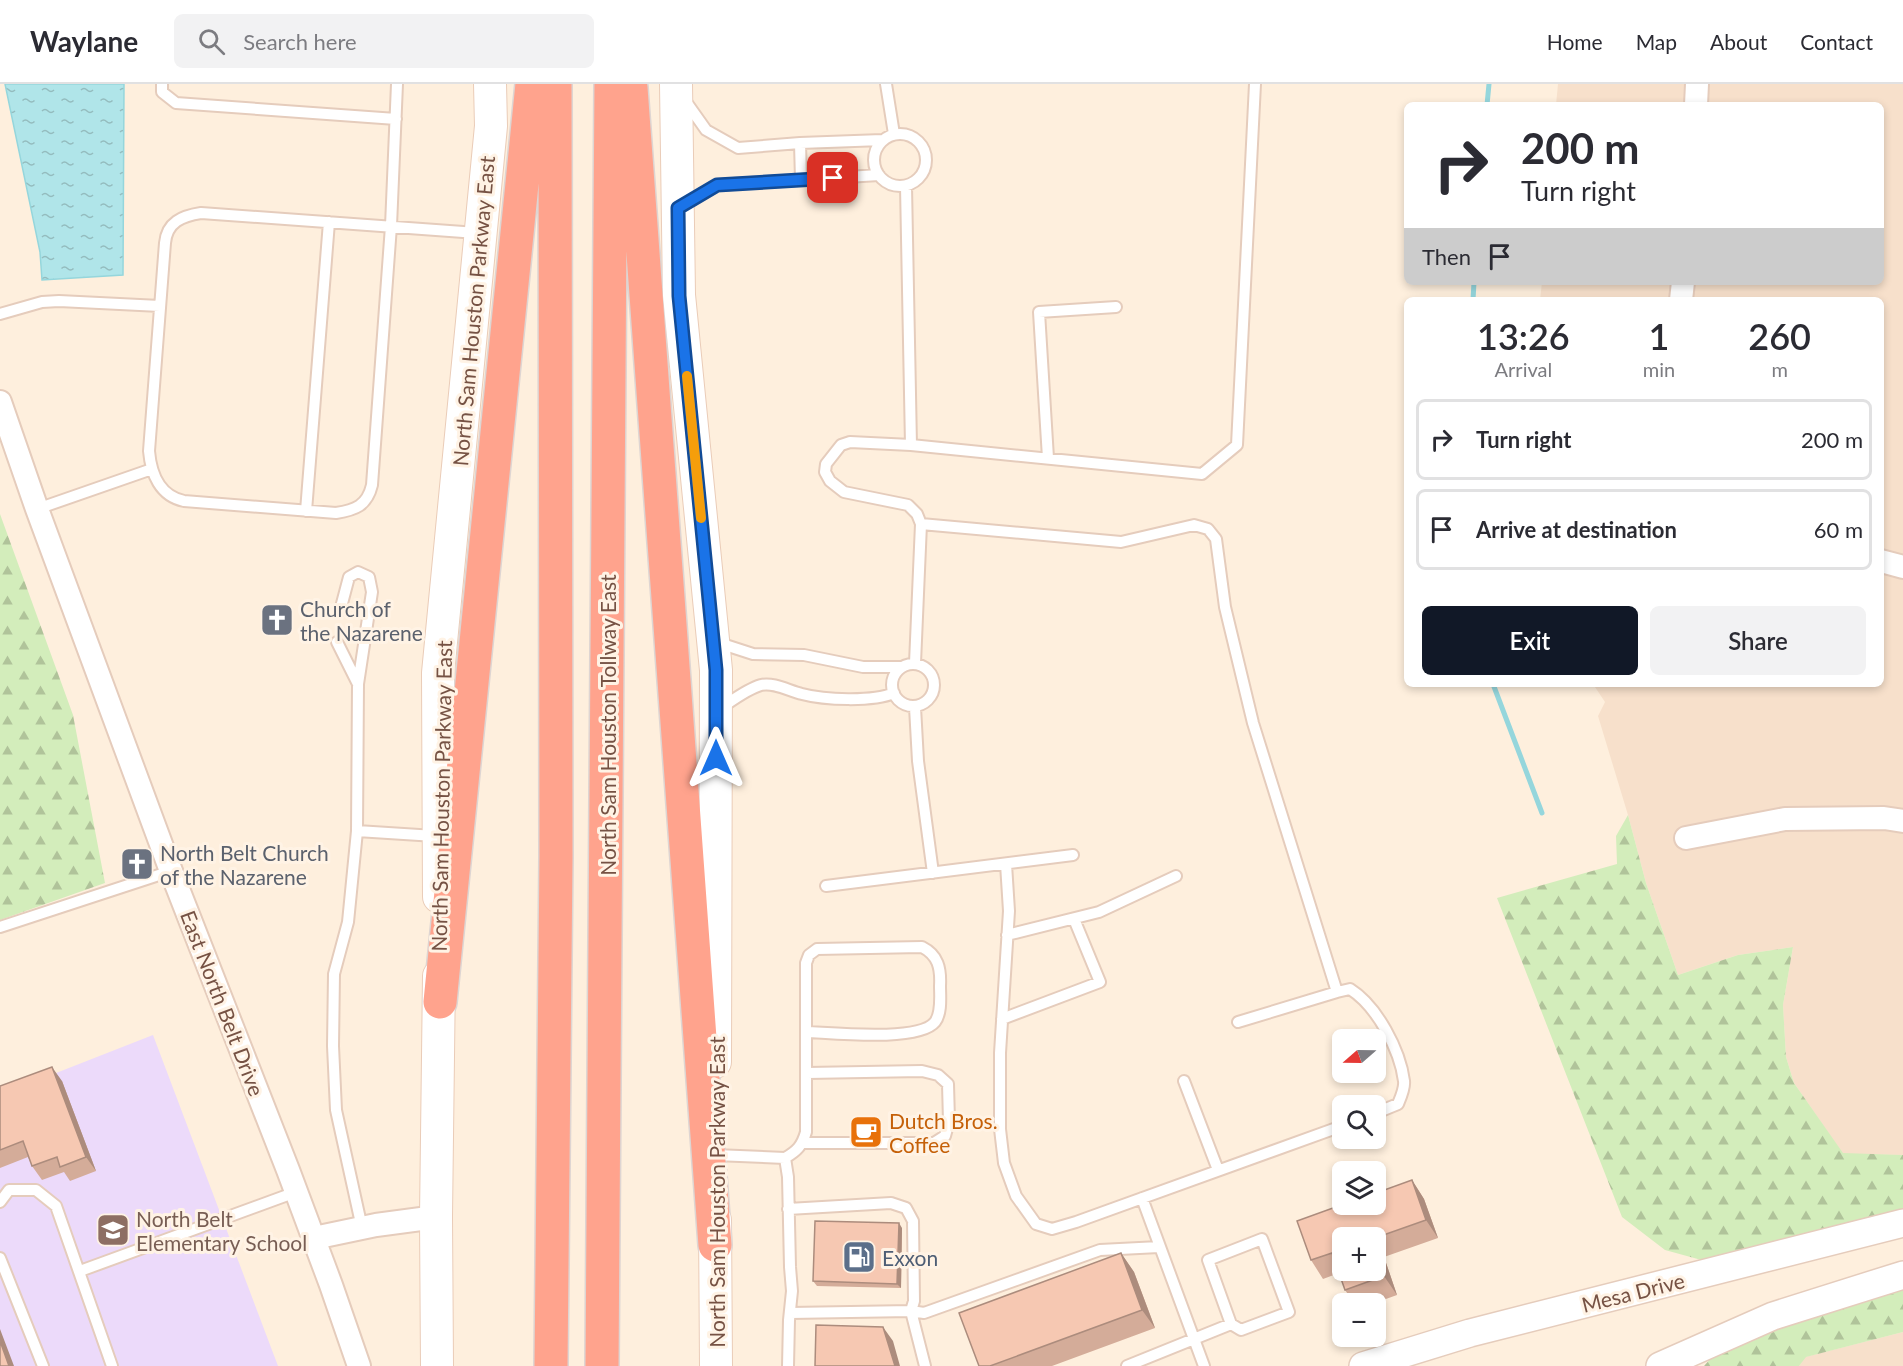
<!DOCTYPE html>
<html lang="en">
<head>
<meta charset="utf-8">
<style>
	body { margin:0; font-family:Lato,sans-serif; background:#f2f2f3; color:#2b2b33; height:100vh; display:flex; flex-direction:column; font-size:22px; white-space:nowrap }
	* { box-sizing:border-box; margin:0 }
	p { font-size:20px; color:#7c7c81 }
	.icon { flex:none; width:33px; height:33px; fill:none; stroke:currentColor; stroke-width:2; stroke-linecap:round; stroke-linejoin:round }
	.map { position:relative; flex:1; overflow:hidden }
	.drawer { position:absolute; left:1404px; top:213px; width:480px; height:390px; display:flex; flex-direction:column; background:#fff; border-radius:9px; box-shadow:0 3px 9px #0003 }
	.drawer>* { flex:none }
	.hud { position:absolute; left:1404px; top:18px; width:480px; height:183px; border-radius:9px; box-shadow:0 3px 9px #0003; background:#fff; color:#2b2b33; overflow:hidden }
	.needle { width:39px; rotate:250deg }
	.tools { position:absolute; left:1332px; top:945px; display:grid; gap:12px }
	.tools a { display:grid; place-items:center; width:54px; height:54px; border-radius:9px; background:#fff; box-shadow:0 3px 9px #0003; font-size:30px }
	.pin { position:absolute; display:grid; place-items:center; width:51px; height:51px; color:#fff; margin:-26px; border-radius:12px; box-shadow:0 3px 9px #0006 }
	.me { position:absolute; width:66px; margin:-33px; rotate:0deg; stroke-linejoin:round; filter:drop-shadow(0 0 4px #0008) }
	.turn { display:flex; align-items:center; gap:21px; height:126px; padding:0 18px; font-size:27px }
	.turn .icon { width:78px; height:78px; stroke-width:2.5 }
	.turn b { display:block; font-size:42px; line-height:51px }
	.then { display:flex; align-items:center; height:57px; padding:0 18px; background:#0003; gap:12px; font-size:22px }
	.eta { display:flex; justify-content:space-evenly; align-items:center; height:102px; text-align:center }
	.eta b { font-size:36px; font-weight:600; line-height:42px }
	.action { display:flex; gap:12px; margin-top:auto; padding:12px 18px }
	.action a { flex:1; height:69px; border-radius:9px; background:#111827; color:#fff; font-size:24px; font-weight:600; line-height:69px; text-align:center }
	.action a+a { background:#f2f2f3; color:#2b2b33 }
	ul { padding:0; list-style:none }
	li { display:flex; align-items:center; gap:18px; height:81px; margin:0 12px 9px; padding:0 6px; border:3px solid #e1e1e2; border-radius:9px }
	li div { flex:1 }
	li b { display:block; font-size:22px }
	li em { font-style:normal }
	header { display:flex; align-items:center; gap:36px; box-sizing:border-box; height:84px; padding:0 30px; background:#fff; border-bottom:2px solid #e1e1e2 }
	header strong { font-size:28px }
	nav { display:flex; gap:33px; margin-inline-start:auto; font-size:21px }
	.search { width:420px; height:54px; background:#f2f2f3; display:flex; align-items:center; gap:15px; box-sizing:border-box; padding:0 21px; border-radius:9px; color:#7c7c81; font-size:22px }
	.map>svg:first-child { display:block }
</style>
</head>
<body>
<header>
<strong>Waylane</strong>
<div class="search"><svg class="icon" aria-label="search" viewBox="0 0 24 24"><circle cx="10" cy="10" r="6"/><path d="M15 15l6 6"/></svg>Search here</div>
<nav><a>Home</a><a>Map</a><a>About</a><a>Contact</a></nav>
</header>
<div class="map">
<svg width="1903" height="1282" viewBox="0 0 1903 1282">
	<defs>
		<pattern id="forest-firs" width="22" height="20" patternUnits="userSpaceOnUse" patternTransform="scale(1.5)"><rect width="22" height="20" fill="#d3edbb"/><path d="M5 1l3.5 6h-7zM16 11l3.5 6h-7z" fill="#b0c39a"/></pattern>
		<pattern id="water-ripples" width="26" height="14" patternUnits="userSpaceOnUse" patternTransform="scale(1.5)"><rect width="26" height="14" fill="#b0e5e9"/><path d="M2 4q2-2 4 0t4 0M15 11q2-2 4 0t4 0" fill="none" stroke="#94bcbe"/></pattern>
	</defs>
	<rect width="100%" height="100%" fill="#feefdd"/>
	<path fill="#f7e0cb" d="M1558,0H1903V1071L1843,1070L1794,999L1786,973L1783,921L1793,863L1738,871L1678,891L1646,799L1628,731L1598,632L1605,618L1593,600H1881V216H1540L1542,198H1881V21H1556Z
		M1903,1248V1282H1799L1805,1273Z"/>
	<path fill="#ecdafa" d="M153,951L278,1282H0V1011Z"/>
	<path fill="url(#forest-firs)" d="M0,430L73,631L105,799L0,836Z
		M1628,731L1646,799L1678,891L1738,871L1793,863L1783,921L1786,973L1794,999L1843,1069L1903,1071V1127L1705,1177L1665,1166L1622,1133L1497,814L1617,780L1616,752Z
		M1903,1198V1248L1806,1273L1799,1282H1704L1723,1261Z"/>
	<path fill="url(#water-ripples)" stroke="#95d6dc" stroke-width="1.5" d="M5,0H124L123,191L42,196L40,168Z"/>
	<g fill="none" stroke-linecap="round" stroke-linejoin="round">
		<path stroke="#95d6dc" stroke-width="5" d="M1487,21L1489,0
			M1473,216L1474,198
			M1493,600L1542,729"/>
		<g stroke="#e5ccbc" stroke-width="14">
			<path id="service" d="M162,0V8L176,19L396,35
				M397,0L391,142L372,401C367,422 355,426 336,429L184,417C160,412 151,390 149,367L165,159C167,138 182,132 201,129L477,149
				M886,0L894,50
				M684,15L706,46L738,64L800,59L882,56
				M874 76a26 26 0 1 1 52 0a26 26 0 1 1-52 0Z
				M800,59L801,96
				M906,102L911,361L1202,390L1237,361L1255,0
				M681,123L717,101L879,91
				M0,230L42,218L59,217L160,222
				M911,361L850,358L841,361L826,380L825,388L830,397L844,408L908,421L917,430L921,440L915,579
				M1048,374L1039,228L1116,223
				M37,425L152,385
				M306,427L329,138
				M921,440L1121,458L1194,441L1208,445L1216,455L1225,523L1253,639L1337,908
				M337,558L358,600L372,508L369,493L358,488L349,493L340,527
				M716,558L753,570L804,571L863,583H902
				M892 601a21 21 0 1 1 42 0a21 21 0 1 1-42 0Z
				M358,600L357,747L435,752
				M915,623L918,677L933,789
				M721,624C733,616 747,605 761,601C774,598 789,607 802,610C824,616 873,618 894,609
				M357,747L348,838L334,890L333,962L336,1026L362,1144
				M1006,780L1009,827L1000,969V1045L1004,1079L1016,1112L1036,1140L1052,1145L1076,1138L1342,1042
				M826,802L1073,771
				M0,843L171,787
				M1007,851L1099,828L1176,792
				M1002,935L1100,898L1074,835
				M1238,938L1337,908L1350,905C1377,922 1400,966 1404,997C1405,1004 1401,1013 1398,1020L1376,1029
				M1184,997L1218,1086
				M803,1059H934L945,1052L949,1037L948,1000L938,991L922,987L807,989
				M715,1071L785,1074L788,1093L790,1183L792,1207L789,1236L788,1282
				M785,1074C797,1067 802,1062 806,1048V879L809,871L817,865L922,863C938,871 941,884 940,902C940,912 942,929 935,938C919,958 833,949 807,948
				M1142,1114L1204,1282
				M0,1118L9,1106H36L56,1122L112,1282
				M788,1125L891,1119L906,1124L913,1137L914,1217L911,1227L924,1229L1100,1166L1159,1163
				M1262,1155L1289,1228L1241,1246L1231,1240L1208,1176Z
				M0,1174L43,1282
				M80,1187L296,1108
				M790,1229L911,1227L925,1282
				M1127,1282L1231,1240"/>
		</g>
		<g stroke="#e5ccbc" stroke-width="26">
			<path id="minor" d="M1696,21L1697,0
				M1681,216L1683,198
				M0,318L37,425L171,787L288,1086L331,1201L359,1282
				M1881,477L1903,483
				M1686,754L1785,735L1884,734L1903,737
				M314,1154L376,1141L436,1133"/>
		</g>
		<g stroke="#e5ccbc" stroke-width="30">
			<path id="tertiary" d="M1363,1282L1470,1249L1903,1139
				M1660,1282L1773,1232L1903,1191"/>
		</g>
		<g stroke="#eaccb8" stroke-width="34">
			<path id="secondary" d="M676,0L679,211L716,586L715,978
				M439,813L438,589L491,42L490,0
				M715,1136L716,1282
				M437,1282L436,1133L439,892"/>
		</g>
		<g stroke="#ded5d2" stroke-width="36">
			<path id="motorway" d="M631,4L715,1161
				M440,918L532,0
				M551,1282L556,773L555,0
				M602,1282L611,0"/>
		</g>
		<use href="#service" stroke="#fff" stroke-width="10"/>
		<use href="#minor" stroke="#fff" stroke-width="22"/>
		<use href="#tertiary" stroke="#fff" stroke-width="27"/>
		<use href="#secondary" stroke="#fff" stroke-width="32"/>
		<use href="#motorway" stroke="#ffa38d" stroke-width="33"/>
	</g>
	<path fill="#d4ac99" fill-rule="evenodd" d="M62,997L96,1087L70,1097L64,1088L42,1096L32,1082L28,1073L0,1084V1002Z
		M1412,1096L1424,1115L1438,1154L1384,1173L1397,1211L1372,1220H1355L1345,1206L1339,1189L1323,1195L1311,1176L1297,1137L1344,1120H1376V1109ZM1342,1154H1376V1186H1342Z
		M902,1144L901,1204L817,1202L813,1197Z
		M1121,1169L1134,1188L1155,1244L1052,1282H979Z"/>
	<path fill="#ac8c7d" d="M52,983L62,997L96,1087L86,1073Z
		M1412,1096L1424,1115L1438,1154L1426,1136Z
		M899,1139L902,1144L901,1204L897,1200Z
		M1376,1162L1384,1173L1397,1211L1384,1192L1376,1168Z
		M1121,1169L1134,1188L1155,1244L1142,1226Z
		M883,1243L893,1257L900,1282H895Z
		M0,1245L14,1282H9L0,1257Z"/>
	<path fill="#f6c8b2" stroke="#ac8c7d" stroke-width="1.5" d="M52,983L86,1073L60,1083L57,1073L32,1082L23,1057L0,1066V1002Z
		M1412,1096L1426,1136L1375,1154H1342V1186H1376V1168L1384,1192L1345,1206L1332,1169L1311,1176L1297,1137L1344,1120H1376V1109Z
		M815,1137L899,1139L897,1200L813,1197Z
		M1121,1169L1142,1226L990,1282H979L959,1229Z
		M816,1241L883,1243L895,1282H815Z
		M0,1257L9,1282H0Z"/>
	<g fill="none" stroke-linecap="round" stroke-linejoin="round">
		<g stroke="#114b97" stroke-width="15">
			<path id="route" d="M716,674V586L679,212L678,124L717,101L833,94"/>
		</g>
		<use href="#route" stroke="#1a73e8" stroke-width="10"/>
		<path stroke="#f59e0b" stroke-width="10" d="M687,292L701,434"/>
	</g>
	<defs>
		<g id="church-square" transform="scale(1.725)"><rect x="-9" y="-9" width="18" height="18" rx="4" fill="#6b7280" stroke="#fff3e5"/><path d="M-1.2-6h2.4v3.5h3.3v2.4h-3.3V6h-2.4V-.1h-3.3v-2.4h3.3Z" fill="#fff"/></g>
		<g id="cafe-square" transform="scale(1.725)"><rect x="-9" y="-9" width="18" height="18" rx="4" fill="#e8710a" stroke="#fff3e5"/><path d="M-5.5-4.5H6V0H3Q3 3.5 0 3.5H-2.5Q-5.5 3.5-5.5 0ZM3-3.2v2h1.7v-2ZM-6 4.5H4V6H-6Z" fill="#fff"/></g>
		<g id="school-square" transform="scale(1.725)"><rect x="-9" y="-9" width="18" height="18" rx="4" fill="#8d6e63" stroke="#fff3e5"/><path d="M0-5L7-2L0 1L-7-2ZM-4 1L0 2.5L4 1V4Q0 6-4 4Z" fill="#fff"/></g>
		<g id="fuel-square" transform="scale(1.725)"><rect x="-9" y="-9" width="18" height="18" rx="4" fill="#5c6f8a" stroke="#fff3e5"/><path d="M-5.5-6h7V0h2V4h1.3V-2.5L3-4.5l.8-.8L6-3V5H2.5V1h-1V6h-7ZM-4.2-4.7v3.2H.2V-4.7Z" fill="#fff"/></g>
	</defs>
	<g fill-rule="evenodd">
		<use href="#church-square" x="277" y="536"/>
		<use href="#church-square" x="137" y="780"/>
		<use href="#cafe-square" x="866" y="1048"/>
		<use href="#school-square" x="113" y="1146"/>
		<use href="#fuel-square" x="859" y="1173"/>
	</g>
	<g text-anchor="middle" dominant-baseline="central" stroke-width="6" stroke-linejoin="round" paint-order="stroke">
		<g font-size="21" fill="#765244" stroke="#fff3e5">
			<text transform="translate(473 227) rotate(-85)">North Sam Houston Parkway East</text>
			<text transform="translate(607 641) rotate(-90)">North Sam Houston Tollway East</text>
			<text transform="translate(441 712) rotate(-89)">North Sam Houston Parkway East</text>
			<text transform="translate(223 919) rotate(69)">East North Belt Drive</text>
			<text transform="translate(716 1108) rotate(-90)">North Sam Houston Parkway East</text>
			<text transform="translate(1633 1208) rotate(-14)">Mesa Drive</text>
		</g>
		<g font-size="21" fill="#5b616d" stroke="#fff3e5" text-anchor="start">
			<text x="300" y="524">Church of<tspan x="300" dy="24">the Nazarene</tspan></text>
			<text x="160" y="768">North Belt Church<tspan x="160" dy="24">of the Nazarene</tspan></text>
		</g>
		<g font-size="21" fill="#c56008" stroke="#fff3e5" text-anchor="start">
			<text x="889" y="1036">Dutch Bros.<tspan x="889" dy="24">Coffee</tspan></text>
		</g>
		<g font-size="21" fill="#785e54" stroke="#fff3e5" text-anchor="start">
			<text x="136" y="1134">North Belt<tspan x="136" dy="24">Elementary School</tspan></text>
		</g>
		<g font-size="21" fill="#4e5e75" stroke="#fff3e5" text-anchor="start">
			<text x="882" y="1173">Exxon</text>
		</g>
	</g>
</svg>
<div class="tools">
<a><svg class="needle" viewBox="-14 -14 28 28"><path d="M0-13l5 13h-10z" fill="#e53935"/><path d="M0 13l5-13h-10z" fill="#7c7c81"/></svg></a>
<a><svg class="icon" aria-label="search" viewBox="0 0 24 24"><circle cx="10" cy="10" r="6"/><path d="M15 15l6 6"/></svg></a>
<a><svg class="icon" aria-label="layers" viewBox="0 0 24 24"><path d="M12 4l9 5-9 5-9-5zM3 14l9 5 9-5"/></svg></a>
<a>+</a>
<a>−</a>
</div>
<div class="pin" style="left:833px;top:94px;background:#d93025"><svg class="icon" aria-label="arrive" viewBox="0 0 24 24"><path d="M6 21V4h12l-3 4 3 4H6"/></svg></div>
<svg class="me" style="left:716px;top:674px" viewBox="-20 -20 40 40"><path d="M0-17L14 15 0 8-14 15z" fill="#1a73e8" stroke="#fff" stroke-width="4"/></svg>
<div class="hud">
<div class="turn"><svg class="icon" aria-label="right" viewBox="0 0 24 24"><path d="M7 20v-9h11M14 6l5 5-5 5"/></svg><div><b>200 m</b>Turn right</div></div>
<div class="then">Then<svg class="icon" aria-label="arrive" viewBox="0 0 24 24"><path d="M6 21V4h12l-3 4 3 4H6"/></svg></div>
</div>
<section class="drawer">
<div class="eta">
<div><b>13:26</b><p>Arrival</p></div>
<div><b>1</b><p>min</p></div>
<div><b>260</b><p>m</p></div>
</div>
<ul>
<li><svg class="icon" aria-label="right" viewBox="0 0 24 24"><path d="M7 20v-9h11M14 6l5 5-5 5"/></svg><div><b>Turn right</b></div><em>200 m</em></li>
<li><svg class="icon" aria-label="arrive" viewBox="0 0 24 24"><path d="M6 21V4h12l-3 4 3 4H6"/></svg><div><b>Arrive at destination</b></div><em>60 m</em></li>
</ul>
<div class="action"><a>Exit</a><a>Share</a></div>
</section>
</div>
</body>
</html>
